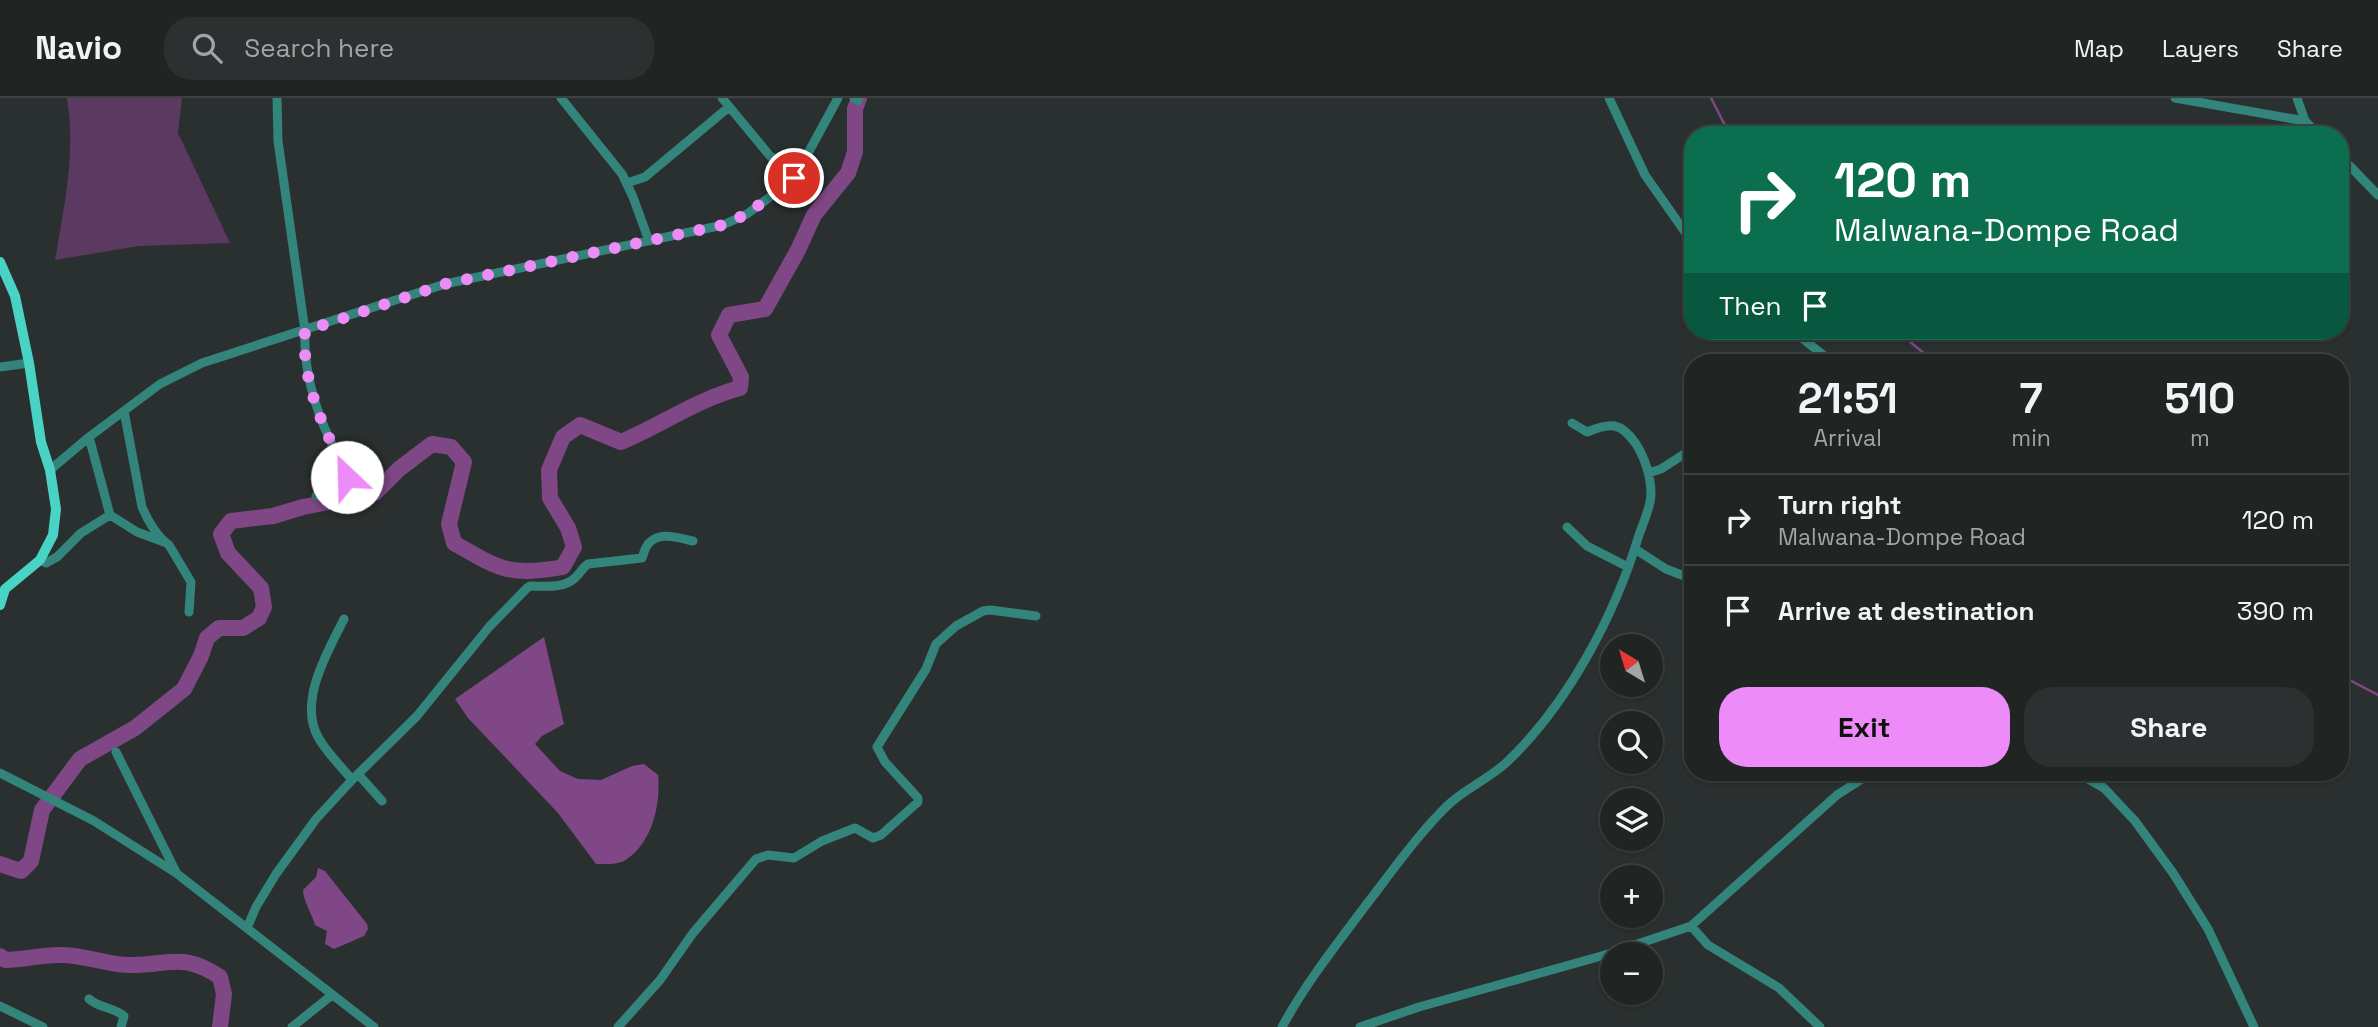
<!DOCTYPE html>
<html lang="en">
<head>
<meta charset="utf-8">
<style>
	body { margin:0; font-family:"Space Grotesk",sans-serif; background:#2d3030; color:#f1f3f6; height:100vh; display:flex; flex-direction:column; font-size:26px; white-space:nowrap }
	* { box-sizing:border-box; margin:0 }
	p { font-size:23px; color:#a2a4a6 }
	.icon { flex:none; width:38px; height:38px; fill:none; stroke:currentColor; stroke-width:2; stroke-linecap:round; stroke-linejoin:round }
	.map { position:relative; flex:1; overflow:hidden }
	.sheet { position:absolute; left:1684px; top:256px; width:665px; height:427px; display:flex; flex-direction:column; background:#202423; border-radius:28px; box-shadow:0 2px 5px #0004,0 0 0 2px #3d4141 }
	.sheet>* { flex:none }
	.guide { position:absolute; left:1684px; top:28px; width:665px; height:214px; border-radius:28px; box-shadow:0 2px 5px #0004,0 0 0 2px #3d4141; background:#0b6e4f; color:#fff; overflow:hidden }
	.needle { width:46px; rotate:322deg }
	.buttons { position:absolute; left:1600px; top:536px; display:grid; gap:14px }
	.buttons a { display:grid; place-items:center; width:63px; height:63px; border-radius:50%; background:#202423; box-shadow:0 2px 5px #0004,0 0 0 2px #3d4141; font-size:35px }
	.pin { position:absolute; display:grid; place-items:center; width:60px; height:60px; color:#fff; margin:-30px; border:4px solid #fff; border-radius:50%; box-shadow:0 2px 7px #0007 }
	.me { position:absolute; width:77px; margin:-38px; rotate:336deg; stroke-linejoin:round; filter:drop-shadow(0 0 5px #0008) }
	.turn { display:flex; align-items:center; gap:24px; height:147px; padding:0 35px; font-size:32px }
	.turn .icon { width:91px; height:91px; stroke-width:2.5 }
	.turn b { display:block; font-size:49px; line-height:60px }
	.then { display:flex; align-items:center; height:66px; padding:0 35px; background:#0003; gap:14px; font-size:26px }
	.eta { display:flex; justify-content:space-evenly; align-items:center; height:119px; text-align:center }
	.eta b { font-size:42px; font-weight:800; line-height:49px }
	.primary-button { display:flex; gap:14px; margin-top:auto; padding:14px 35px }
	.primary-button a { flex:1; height:80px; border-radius:28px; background:#ed8cf9; color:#111; font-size:28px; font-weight:800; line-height:80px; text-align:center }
	.primary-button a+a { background:#2d3030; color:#f1f3f6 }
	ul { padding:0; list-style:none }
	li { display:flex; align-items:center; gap:21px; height:91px; padding:0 35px; border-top:2px solid #3d4141 }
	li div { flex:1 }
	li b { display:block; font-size:26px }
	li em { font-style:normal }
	header { display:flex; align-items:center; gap:42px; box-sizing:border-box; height:98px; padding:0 35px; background:#202423; border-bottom:2px solid #3d4141 }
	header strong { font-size:33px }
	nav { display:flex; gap:38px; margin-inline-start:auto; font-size:24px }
	.search { width:490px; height:63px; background:#2d3030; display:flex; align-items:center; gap:18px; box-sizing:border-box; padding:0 24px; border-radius:28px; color:#a2a4a6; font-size:26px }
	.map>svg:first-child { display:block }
</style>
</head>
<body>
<header>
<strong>Navio</strong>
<div class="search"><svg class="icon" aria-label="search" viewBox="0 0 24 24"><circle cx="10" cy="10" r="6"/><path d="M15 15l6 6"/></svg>Search here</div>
<nav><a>Map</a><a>Layers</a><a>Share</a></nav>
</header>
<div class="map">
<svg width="2378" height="929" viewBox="0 0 2378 929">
	<rect width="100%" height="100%" fill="#2a302f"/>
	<path fill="#5c3960" d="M67,0H182L178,35L230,145L139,148L55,162C64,109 76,54 67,0Z"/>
	<path fill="#7f4786" d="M544,539L564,626L542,638L535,646L560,673L578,681L601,682L632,668L644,666L658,677C661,707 652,746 624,763C616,767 605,766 596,766L558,715L468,620L455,601Z
		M318,770L325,773L367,826L368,831L364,838L334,851L325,846L327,833L315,827C312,816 303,802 303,792L316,779Z"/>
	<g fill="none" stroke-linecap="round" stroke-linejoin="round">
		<path stroke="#7f4786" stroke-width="2.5" d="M1711,0L1730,37
			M1897,233L1926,257L1943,264
			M2340,577L2378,597"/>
		<path stroke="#7f4786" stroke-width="16" d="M0,766L21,773L31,763L42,712L80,661L135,630L184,591L201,558L207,540L219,530H243L259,520L264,509L261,490L228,455L221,436L231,423L273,418L303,409L375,395L399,371L432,346L451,349L464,364L449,426L454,445C499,471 510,479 563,469L574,449L568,430L550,400L549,372L563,339L580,327L621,344C661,327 698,301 740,290L741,279L719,237L729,217L765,211L798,152L814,117L848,75L855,54V11L859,0
			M0,858L5,862C23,862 41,857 58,857C82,856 104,866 128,867C169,868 181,853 220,879L224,896L220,929"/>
		<path stroke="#33847a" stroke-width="9" d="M277,0L278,43L305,233C303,270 315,311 331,344C337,357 345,365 347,379L341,385L316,398
			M561,0L622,76L633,99L649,143
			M722,0L770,58L779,63L794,81
			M854,0L858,3
			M1609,0L1645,77L1692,144
			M2175,0L2305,23
			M2297,0L2305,23L2319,37
			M2340,58L2378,97
			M627,85L645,79L729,9
			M1793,233L1832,264
			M1813,264L1820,256
			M0,269L29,265
			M124,313L142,409C147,421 157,439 169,447L191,484L189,514
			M89,339L110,417L137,434L164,444
			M50,372L89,339L160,286L202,265L445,186L723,127L747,116L794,81L838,0
			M1649,375L1661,371L1692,351
			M1567,429L1587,448L1628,469
			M1635,451L1666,471L1692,481
			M40,462L46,465L57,459L81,435L110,417
			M344,521C328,553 298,603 318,639C326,654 341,668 352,682
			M116,654L176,774
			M2076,674L2104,690L2135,723L2173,775L2208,831L2254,929
			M0,675L94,723L176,775L374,929
			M358,676L382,703
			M1691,828L1708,847L1779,890L1820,929
			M247,830L256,809L276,776L316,721L352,682L417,618L489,529L527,490L530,488C546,488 564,491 576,479C581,474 582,470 588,466L642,460C644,455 645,449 649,445C660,433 679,440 693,443
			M89,901C101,911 113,909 124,918L121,929
			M0,908L43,929
			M292,929L332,897
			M618,929L660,882L693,835L756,761L768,757L794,760L822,743L855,730L873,740L881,737L918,704V700L885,664L877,649L926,571L936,546L956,528L983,513L990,512L1036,518
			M1282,929C1306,885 1336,847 1366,807C1390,776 1419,735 1447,708C1464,691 1489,681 1507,664C1568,606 1615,517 1639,437C1643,425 1651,409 1651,396C1651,379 1645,360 1636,346C1621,324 1610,324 1587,334L1572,325
			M1360,929L1419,909L1605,857L1691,828L1837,697L1865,679L1884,674"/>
		<path stroke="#48d3c4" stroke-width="10" d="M0,164L15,198L29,265L41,344L50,372L56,411L53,437L40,462L5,491L0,507"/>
	</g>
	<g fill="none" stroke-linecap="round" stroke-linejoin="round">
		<path stroke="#ed8cf9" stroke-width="12" stroke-dasharray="0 21.6" d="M347,379C345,365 337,357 331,344C315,311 302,270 305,233L445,186L723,127L747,116L794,80"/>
	</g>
</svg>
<div class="buttons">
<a><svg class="needle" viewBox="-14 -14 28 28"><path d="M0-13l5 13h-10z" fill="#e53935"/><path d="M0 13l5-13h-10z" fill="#a2a4a6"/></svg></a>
<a><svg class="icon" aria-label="search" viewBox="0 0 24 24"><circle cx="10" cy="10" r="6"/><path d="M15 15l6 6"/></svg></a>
<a><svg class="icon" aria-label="layers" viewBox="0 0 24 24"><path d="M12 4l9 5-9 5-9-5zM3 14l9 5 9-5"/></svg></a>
<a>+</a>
<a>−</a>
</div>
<div class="pin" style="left:794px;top:80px;background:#d93025"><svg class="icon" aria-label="arrive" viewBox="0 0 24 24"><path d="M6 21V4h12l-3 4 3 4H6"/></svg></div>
<svg class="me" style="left:347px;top:379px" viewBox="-20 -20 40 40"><circle r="19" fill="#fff"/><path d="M0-13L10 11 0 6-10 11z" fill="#ed8cf9"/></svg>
<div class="guide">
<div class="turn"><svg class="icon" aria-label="right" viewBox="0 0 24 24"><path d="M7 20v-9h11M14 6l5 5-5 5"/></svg><div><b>120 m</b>Malwana-Dompe Road</div></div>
<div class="then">Then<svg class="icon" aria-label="arrive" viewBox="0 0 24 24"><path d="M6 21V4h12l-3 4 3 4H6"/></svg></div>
</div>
<section class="sheet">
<div class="eta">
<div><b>21:51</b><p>Arrival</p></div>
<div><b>7</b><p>min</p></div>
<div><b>510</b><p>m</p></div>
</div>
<ul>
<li><svg class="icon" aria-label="right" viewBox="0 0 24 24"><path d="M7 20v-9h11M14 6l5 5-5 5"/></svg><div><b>Turn right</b><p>Malwana-Dompe Road</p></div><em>120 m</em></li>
<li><svg class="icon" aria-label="arrive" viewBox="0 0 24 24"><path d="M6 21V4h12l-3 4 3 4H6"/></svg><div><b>Arrive at destination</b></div><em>390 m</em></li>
</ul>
<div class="primary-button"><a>Exit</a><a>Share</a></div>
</section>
</div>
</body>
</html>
